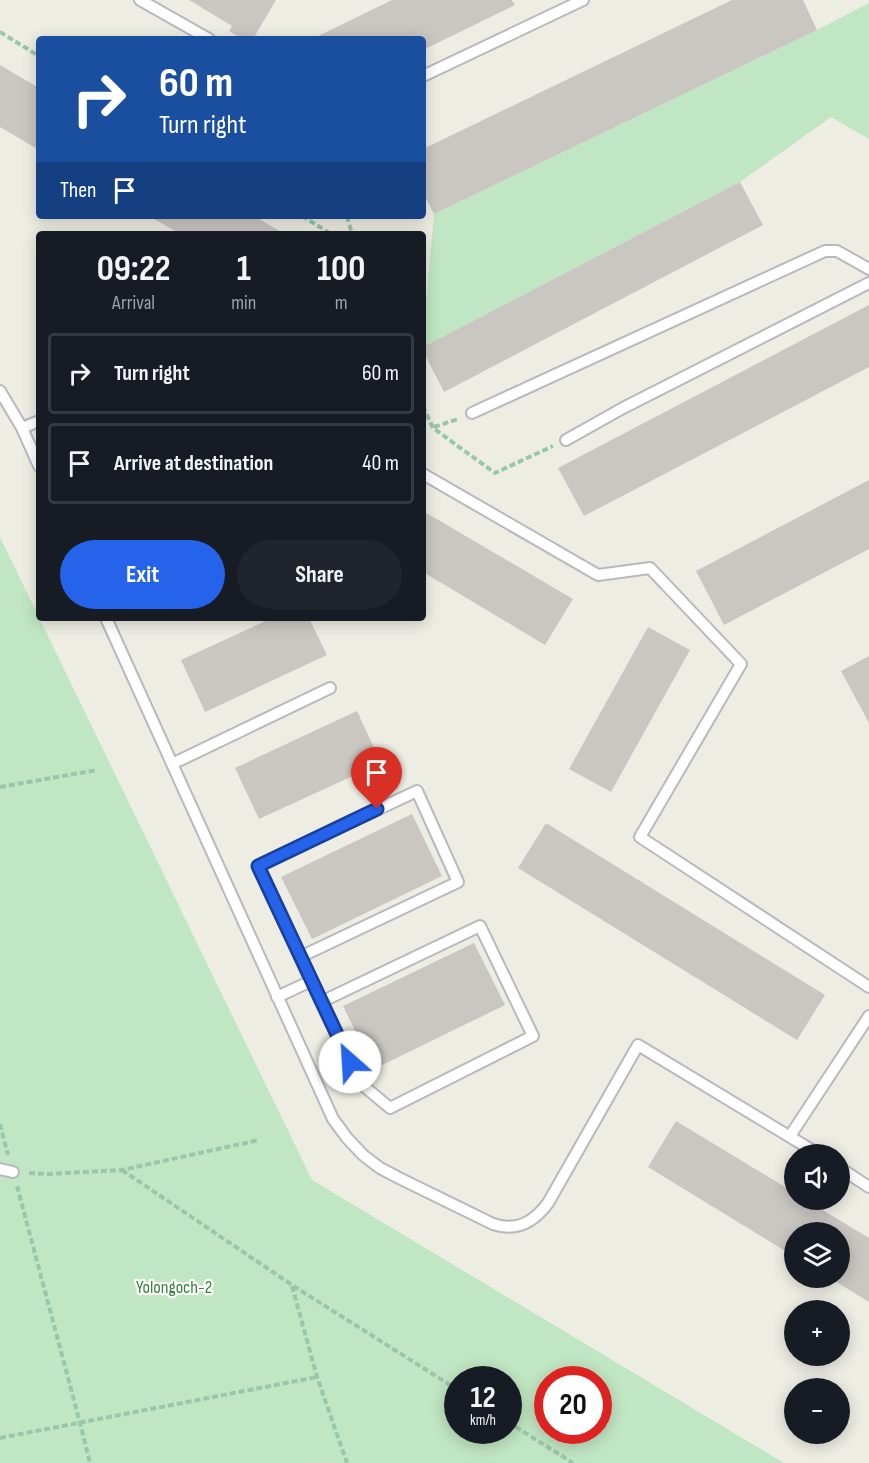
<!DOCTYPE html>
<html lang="en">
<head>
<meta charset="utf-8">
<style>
	body { margin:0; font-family:"Sofia Sans Condensed",sans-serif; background:#20242c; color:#f1f3f6; height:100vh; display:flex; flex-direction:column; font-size:22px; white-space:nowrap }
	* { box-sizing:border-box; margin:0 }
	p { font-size:20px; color:#9ea1a6 }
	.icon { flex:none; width:33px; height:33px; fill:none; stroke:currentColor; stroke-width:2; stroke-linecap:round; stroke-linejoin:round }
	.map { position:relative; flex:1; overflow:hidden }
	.panel { position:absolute; left:36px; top:231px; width:390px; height:390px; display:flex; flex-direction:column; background:#171b24; border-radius:6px; box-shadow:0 3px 15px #0003 }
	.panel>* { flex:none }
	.guide { position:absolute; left:36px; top:36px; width:390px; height:183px; border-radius:6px; box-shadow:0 3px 15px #0003; background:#1a4fa0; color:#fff; overflow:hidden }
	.buttons { position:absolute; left:784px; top:1144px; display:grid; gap:12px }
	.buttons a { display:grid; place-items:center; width:66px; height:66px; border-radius:50%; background:#171b24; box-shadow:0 3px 15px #0003; font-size:30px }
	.speed { position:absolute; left:444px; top:1366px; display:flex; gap:12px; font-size:30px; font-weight:700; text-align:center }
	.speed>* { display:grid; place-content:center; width:78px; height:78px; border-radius:50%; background:#171b24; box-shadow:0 3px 15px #0003; line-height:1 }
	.speed small { font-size:15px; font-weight:400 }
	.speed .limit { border:9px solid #d22; background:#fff; color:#111 }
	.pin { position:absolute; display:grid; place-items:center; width:51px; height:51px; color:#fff; margin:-62px -26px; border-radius:50% 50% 50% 0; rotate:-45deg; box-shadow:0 0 6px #0007 }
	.pin .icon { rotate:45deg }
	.me { position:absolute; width:66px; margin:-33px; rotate:334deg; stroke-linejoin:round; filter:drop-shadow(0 0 4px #0008) }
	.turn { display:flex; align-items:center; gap:21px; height:126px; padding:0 24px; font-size:27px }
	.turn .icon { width:78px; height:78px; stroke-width:2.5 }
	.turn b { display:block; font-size:42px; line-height:51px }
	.then { display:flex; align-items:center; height:57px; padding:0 24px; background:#0003; gap:12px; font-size:22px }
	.eta { display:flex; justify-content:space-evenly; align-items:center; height:102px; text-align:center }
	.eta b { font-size:36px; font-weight:700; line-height:42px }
	.button { display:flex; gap:12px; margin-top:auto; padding:12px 24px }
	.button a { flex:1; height:69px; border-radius:36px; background:#2563eb; color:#fff; font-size:24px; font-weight:700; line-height:69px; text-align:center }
	.button a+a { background:#20242c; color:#f1f3f6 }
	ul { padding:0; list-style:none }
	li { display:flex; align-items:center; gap:18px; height:81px; margin:0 12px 9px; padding:0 12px; border:3px solid #363941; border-radius:6px }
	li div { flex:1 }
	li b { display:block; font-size:22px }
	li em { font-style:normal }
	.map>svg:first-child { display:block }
</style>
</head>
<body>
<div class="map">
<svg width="869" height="1463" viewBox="0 0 869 1463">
	<rect width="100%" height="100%" fill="#eeede4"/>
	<path fill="#c1e6c3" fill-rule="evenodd" d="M869,3V139L831,117L740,182L423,347V333L434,214L817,30Z
		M0,537L312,1180L784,1463H0ZM458,1380H508V1431H458ZM548,1380H598V1431H548Z"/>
	<path fill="#cac6c1" d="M189,0H276L253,39H242L229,31L232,26Z
		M392,0H512L515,5L423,50V39H312Z
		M732,0H803L817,30L434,214L423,192V149Z
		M0,65L39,88V150L0,127Z
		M740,182L763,225L444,392L423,351V347Z
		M149,216H254L285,234H180Z
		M869,305V367L584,516L558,468Z
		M869,480V549L724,625L696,571Z
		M423,511L573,599L545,645L423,572Z
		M272,618H309L327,655L205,712L181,660Z
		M648,627L690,650L611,792L569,769Z
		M869,656V723L841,671Z
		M357,711L381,763L259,819L235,768Z
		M412,814L442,876L312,939L281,877Z
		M546,823L825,995L797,1040L518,868Z
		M474,943L505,1005L374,1069L343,1006Z
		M676,1121L795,1193V1200H806L869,1238V1302L830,1278H840V1233H795V1257L648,1167Z"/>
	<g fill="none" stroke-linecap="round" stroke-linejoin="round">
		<g stroke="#b7b9be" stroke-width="14">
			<path id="service" d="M140,0L209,39
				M423,76L583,0
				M0,391L22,428L39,466
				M472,413L825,251H837L869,269
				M22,428L39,421
				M566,440L623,408L869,283
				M423,474L598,575L650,568L741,664L640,837L869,987
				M106,618L333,1119L347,1138L363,1155L380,1168L399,1178L493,1224C517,1232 534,1222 548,1203L638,1045L820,1155
				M172,764L330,688
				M300,957L458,882L417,791L258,866L311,981
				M277,997L311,981L359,1082L390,1108L533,1036L480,926L321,1002
				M790,1136L869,1016
				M840,1168L869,1187
				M0,1169L13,1172"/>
		</g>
		<path stroke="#9ac6a9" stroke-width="4" stroke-dasharray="6 3" stroke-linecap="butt" d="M0,32L39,56
			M302,216L331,234
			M347,216L352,234
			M423,406L433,428L495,473L553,446
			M434,427L458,419
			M0,787L97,770
			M0,1124L8,1155
			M122,1170L292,1285L458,1390
			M29,1173L48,1174L122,1170L259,1140
			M17,1186L80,1423L90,1463
			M292,1286L317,1377L347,1463
			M508,1422L573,1463
			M0,1438L317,1377"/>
		<use href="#service" stroke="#fff" stroke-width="10"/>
	</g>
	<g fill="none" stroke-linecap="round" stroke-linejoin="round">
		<g stroke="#184099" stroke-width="15">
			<path id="route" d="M350,1062L258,866L377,809"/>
		</g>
		<use href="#route" stroke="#2563eb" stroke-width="10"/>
	</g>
	<g text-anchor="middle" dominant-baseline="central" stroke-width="4.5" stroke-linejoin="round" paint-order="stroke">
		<g font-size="18" fill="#35823d" stroke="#fff">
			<text x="174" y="1287">Yolongoch-2</text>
		</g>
	</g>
</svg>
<div class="buttons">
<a><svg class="icon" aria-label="sound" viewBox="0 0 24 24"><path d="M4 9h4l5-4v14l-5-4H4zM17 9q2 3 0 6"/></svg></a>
<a><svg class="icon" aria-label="layers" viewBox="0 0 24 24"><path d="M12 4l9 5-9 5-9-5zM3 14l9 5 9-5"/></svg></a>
<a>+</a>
<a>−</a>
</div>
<div class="speed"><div>12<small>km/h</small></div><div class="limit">20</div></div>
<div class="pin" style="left:377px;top:809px;background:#d93025"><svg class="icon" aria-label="arrive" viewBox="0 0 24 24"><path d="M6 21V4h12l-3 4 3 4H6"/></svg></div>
<svg class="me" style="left:350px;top:1062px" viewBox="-20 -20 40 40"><circle r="19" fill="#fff"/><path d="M0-13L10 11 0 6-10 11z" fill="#2563eb"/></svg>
<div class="guide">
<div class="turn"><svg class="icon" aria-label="right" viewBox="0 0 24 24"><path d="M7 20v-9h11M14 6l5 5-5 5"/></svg><div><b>60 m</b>Turn right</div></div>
<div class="then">Then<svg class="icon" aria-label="arrive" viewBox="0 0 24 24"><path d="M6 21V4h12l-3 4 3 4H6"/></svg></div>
</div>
<section class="panel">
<div class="eta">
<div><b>09:22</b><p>Arrival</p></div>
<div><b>1</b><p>min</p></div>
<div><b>100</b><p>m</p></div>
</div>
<ul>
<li><svg class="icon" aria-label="right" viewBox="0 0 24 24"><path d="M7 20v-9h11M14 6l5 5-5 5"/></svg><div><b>Turn right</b></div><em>60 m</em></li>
<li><svg class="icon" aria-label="arrive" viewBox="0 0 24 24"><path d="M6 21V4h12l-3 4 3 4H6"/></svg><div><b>Arrive at destination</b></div><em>40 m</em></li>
</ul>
<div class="button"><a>Exit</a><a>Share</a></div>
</section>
</div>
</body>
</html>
